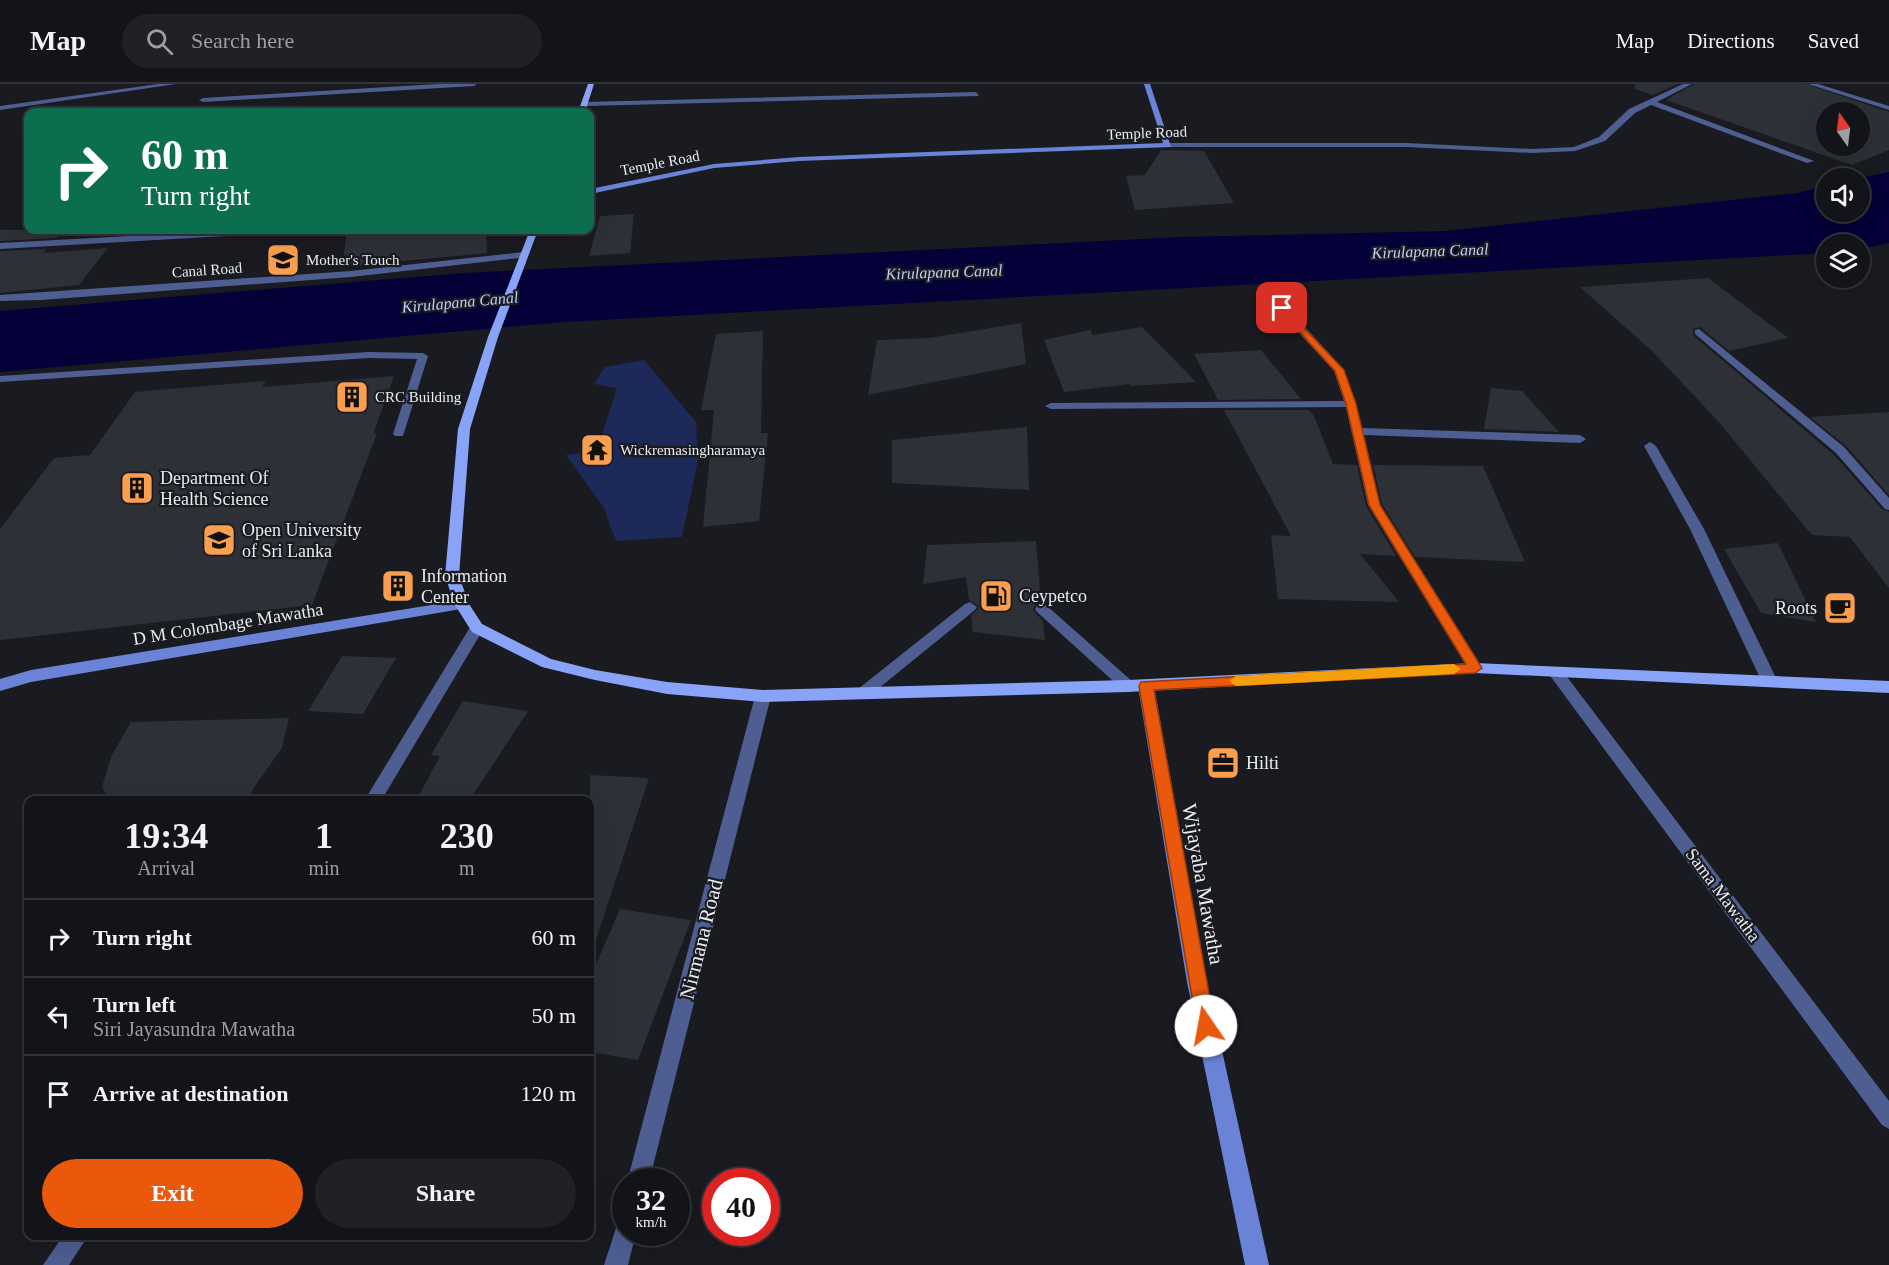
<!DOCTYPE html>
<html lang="en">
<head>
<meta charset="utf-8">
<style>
	body { margin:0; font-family:Georgia,serif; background:#202126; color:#f1f3f6; height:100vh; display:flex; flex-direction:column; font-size:22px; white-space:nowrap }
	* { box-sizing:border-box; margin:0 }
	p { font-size:20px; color:#9d9ea2 }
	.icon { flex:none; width:33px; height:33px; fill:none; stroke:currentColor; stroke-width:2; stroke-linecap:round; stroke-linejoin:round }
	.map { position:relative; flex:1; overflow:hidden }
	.drawer { position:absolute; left:24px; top:712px; width:570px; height:444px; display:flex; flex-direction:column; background:#131419; border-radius:12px; box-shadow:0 6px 24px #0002,0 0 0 2px #323338 }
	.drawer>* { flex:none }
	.guide { position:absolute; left:24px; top:24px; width:570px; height:126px; border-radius:12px; box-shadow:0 6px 24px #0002,0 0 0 2px #323338; background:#0b6e4f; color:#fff; overflow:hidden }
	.needle { width:39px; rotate:346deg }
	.controls { position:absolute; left:1816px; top:18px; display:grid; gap:12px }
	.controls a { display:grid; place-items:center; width:54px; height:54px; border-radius:50%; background:#131419; box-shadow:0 6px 24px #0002,0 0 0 2px #323338; font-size:30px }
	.speed { position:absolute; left:612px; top:1084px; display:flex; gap:12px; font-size:30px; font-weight:700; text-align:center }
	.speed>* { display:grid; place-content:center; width:78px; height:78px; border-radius:50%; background:#131419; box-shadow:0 6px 24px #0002,0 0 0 2px #323338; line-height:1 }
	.speed small { font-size:15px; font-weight:400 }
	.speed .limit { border:9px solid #d22; background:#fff; color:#111 }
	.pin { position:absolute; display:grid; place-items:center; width:51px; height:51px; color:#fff; margin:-26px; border-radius:12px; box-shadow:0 3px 9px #0006 }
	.me { position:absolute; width:66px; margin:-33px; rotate:348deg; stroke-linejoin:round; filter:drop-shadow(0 0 4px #0008) }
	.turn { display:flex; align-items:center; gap:21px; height:126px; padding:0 18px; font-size:27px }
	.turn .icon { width:78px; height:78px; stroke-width:2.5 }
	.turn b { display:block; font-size:42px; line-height:51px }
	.eta { display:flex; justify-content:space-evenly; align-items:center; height:102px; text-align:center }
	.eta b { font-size:36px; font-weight:700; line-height:42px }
	.primary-button { display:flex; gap:12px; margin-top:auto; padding:12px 18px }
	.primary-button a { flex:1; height:69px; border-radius:36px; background:#ea580c; color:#fff; font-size:24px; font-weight:700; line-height:69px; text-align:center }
	.primary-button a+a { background:#202126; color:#f1f3f6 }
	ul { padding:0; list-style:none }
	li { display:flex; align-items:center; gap:18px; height:78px; padding:0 18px; border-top:2px solid #323338 }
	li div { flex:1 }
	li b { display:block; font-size:22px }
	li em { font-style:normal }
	header { display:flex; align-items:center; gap:36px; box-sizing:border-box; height:84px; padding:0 30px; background:#131419; border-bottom:2px solid #323338 }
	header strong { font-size:28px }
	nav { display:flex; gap:33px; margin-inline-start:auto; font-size:21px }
	.search { width:420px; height:54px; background:#202126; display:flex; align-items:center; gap:15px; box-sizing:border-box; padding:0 21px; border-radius:33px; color:#9d9ea2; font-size:22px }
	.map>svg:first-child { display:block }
</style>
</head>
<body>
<header>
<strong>Map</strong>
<div class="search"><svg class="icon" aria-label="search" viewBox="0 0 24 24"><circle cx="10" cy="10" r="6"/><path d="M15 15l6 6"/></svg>Search here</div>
<nav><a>Map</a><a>Directions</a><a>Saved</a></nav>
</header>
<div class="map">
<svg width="1889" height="1181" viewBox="0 0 1889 1181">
	<rect width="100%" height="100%" fill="#191b21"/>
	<path fill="#1d2959" d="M644,276L696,338L698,376L682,453L616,457L604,424L566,371L597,366L617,304L594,300L605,283Z"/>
	<path fill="#040138" d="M1889,88V159L1860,165V160H1827V169L565,238L0,288V227L463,189L1182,153L1446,147L1797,109L1827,102V128H1860L1859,94Z"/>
	<path fill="#2d3036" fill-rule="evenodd" d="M1635,0H1678L1653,11L1635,5Z
		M1694,0H1806L1889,28V66L1852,81L1666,16ZM1827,28H1860V62H1827Z
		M1161,66L1204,67L1234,119L1135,126L1126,92L1145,91Z
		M634,130L630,169L589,172L600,132Z
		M0,146H63L56,154L0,157Z
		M347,146H486L487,169L342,183Z
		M108,164L79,201L0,209V167L47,165L43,169Z
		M1708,194L1788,254L1729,267L1700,243L1693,245L1694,252L1834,371L1883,426L1889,428V504L1850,453L1812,451L1717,336L1652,267L1580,203Z
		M1021,239L1026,280L868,311L877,256L929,254Z
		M1142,243L1196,298L1131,302L1130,300L1064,308L1044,256L1090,246L1093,251Z
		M763,247L761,349H768L759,437L703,443L714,326H701L716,250Z
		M1261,266L1301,315L1218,316L1194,270Z
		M394,292L373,350L377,349L312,521L0,556V445L54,374L90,371L135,308L266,297L262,303Z
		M1491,304L1522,307L1559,348L1484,345Z
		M1224,326H1309L1314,332L1333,380L1357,381L1366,422L1396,472L1360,470L1399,518L1278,515L1271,451L1291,452Z
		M1889,328V411L1846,362L1810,333Z
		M1027,343L1029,406L892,399V356Z
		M1373,381L1483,382L1525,478L1415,473L1382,420Z
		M1036,457L1041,518L1035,521L1033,526L1043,537L1045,556L973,548L971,532L979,523L969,516L966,493L923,500L927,461Z
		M1778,459L1816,538L1761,529L1724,465Z
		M342,572L396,574L363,630L308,627Z
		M463,617L528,627L469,717H416L440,672L431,671Z
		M289,634L282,664L255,702L247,717H111L102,703L111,673L131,638Z
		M590,691L649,694L596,856L590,855Z
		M620,825L691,836L638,976L590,968V894Z"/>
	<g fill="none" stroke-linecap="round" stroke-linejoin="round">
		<path fill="#4e5e91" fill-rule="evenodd" d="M369,268L423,269L428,272L403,352H395L393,350L417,275L369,274L0,298V292Z
			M1650,358L1656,362L1704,445L1777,596L1774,600H1764L1761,596L1690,445L1644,362Z
			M970,518L977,523L975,526L868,613H858L855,609L858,605L965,520Z
			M1042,520L1047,522L1133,598L1136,602L1133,606H1123L1037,528L1035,525L1037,522Z"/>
		<path fill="#4e5e91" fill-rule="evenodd" d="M158,0H176L0,26V22Z
			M438,0H477L474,2L203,18L199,16L203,14Z
			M1683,0H1692L1657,18L1814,77L1807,79L1651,21L1635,29L1605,57L1575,67L1532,69L1406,63H1168L1164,61L1168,59H1406L1532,65L1574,63L1599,53L1629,25Z
			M1808,0H1818L1889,22V26Z
			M976,8L979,12L585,22L581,20L585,18Z
			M242,146H284L280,149L0,165V159Z
			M524,168L527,169V173L351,193L41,216L0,217V211L351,187Z
			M1282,221L1286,222L1344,286L1362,344L1580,351L1586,355L1580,359L1364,351L1380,421L1480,580L1482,584L1480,588H1470L1368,421L1346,323L1051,325L1045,322L1051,319L1344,317L1334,287L1278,226V222Z
			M1699,245L1844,363L1889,414V426L1885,425L1836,369L1695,250V246Z
			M477,539L484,544L381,717H364L472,540Z
			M1556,584L1561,585L1889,1017V1045L1882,1041L1551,593L1549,589L1551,585Z
			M763,606L768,608L771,612L649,1098H627L755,612L758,608Z
			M626,1135V1149H636L628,1181H604L618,1138Z
			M63,1152H88L69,1181H43Z"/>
		<path fill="#6a83d6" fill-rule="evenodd" d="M1144,0H1150L1171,63L799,77L714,84L590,110V105L714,80L799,73L1163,59Z
			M462,516L467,518L469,521L467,524L31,598L0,607V595L31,586Z
			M1146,596L1151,598L1154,602L1207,898L1269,1181H1245L1187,898L1138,602L1141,598Z"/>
		<path fill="#88a3f8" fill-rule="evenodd" d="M588,0H594L585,28H578Z
			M530,146H538L498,253L470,345L459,492L469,520L482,540L551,575L595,586L667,598L763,606L1128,596L1475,579L1889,597V609L1475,589L1128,608L763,618L667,610L595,596L542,583L472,548L455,521L445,492L458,345L488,253Z"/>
	</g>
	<path fill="#ea580c" stroke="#983908" stroke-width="1.5" d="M1282,221L1344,286L1356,320L1380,421L1482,584L1475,589L1154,606L1215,942L1213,948L1206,951L1200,948L1197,942L1139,602L1141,598L1466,580L1369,421L1346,320L1335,287L1279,225V222Z"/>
	<path fill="#f59e0b" d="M1454,580L1461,585L1454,590L1236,602L1229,597L1236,592Z"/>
	<defs>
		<g id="school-square" transform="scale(1.725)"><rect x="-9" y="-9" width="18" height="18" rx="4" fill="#fa9f4e" stroke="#191b21"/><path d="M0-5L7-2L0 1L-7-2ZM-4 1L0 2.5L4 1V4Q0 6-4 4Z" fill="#111"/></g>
		<g id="building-square" transform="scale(1.725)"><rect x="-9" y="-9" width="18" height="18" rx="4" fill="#fa9f4e" stroke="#191b21"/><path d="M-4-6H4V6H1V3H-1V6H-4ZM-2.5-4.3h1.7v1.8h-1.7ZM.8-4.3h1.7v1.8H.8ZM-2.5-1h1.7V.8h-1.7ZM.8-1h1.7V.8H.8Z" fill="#111"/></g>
		<g id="temple-square" transform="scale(1.725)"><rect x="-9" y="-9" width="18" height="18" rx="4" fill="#fa9f4e" stroke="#191b21"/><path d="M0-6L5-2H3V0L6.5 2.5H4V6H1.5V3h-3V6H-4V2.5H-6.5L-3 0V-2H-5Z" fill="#111"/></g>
		<g id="university-square" transform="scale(1.725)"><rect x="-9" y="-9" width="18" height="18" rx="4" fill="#fa9f4e" stroke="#191b21"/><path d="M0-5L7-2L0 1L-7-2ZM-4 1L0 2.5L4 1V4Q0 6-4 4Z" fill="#111"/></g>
		<g id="fuel-square" transform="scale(1.725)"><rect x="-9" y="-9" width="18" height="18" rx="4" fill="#fa9f4e" stroke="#191b21"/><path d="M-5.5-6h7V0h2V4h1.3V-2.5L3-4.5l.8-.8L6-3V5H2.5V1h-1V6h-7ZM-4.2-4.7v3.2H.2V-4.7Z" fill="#111"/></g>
		<g id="cafe-square" transform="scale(1.725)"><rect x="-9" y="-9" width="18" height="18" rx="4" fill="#fa9f4e" stroke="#191b21"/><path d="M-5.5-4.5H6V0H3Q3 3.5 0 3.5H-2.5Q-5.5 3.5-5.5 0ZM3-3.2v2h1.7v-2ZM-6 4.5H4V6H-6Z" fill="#111"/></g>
		<g id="office-square" transform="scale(1.725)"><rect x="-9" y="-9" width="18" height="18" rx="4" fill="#fa9f4e" stroke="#191b21"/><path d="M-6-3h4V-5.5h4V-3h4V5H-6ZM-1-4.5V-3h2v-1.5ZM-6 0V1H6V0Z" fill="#111"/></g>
	</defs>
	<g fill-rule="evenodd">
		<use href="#school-square" x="283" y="176"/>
		<use href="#building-square" x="352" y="313"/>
		<use href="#temple-square" x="597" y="366"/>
		<use href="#building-square" x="137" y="404"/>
		<use href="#university-square" x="219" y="456"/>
		<use href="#building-square" x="398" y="502"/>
		<use href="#fuel-square" x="996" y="512"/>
		<use href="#cafe-square" x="1840" y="524"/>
		<use href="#office-square" x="1223" y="679"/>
	</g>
	<g text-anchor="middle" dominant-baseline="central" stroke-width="4.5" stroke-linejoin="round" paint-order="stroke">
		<g font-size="15" fill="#eaecf0" stroke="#191b21">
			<text transform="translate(1147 49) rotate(-2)">Temple Road</text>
			<text transform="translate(660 79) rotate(-11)">Temple Road</text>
			<text transform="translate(207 186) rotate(-4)">Canal Road</text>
		</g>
		<g font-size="15" fill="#eaecf0" stroke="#191b21" text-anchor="start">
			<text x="306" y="176">Mother's Touch</text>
			<text x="375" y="313">CRC Building</text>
			<text x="620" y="366">Wickremasingharamaya</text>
		</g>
		<g font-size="16" font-style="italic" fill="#bfcefa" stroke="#191b21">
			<text transform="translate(1430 167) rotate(-2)">Kirulapana Canal</text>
			<text transform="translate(944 188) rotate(-2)">Kirulapana Canal</text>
			<text transform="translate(460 218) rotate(-5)">Kirulapana Canal</text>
		</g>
		<g font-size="18" fill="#eaecf0" stroke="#191b21" text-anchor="start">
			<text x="160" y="394">Department Of<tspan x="160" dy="21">Health Science</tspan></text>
			<text x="242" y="446">Open University<tspan x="242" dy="21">of Sri Lanka</tspan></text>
			<text x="421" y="492">Information<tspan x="421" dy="21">Center</tspan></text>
			<text x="1019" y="512">Ceypetco</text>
			<text x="1817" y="524" text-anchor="end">Roots</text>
			<text x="1246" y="679">Hilti</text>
		</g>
		<g font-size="18" fill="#eaecf0" stroke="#191b21">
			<text transform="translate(228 540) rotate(-9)">D M Colombage Mawatha</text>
			<text transform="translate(1723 811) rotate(53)">Sama Mawatha</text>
		</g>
		<g font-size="21" fill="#eaecf0" stroke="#191b21">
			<text transform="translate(1203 800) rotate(80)">Wijayaba Mawatha</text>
			<text transform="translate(701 855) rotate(-76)">Nirmana Road</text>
		</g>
	</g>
</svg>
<div class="controls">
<a><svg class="needle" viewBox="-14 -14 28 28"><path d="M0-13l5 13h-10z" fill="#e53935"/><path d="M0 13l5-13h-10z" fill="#9d9ea2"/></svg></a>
<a><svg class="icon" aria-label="sound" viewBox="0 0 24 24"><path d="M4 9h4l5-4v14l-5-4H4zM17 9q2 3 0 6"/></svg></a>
<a><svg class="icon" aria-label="layers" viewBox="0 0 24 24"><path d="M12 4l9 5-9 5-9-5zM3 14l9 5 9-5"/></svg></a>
</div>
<div class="speed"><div>32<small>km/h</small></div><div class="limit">40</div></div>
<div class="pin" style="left:1282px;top:224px;background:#d93025"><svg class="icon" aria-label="arrive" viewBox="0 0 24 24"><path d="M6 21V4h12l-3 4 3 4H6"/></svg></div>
<svg class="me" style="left:1206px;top:942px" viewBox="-20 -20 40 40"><circle r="19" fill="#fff"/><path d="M0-13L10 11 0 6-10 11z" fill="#ea580c"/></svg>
<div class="guide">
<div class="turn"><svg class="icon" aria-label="right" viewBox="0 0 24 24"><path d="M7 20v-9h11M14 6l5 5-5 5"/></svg><div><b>60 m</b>Turn right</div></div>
</div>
<section class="drawer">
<div class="eta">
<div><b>19:34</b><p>Arrival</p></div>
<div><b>1</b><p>min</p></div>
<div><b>230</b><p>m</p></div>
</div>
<ul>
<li><svg class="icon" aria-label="right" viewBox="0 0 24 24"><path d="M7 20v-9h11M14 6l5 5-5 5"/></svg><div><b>Turn right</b></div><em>60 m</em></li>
<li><svg class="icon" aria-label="left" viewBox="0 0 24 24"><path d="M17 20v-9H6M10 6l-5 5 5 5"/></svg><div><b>Turn left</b><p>Siri Jayasundra Mawatha</p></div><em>50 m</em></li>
<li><svg class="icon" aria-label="arrive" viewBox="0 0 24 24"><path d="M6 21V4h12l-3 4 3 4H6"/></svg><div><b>Arrive at destination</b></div><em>120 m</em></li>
</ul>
<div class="primary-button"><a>Exit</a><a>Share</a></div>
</section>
</div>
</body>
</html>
